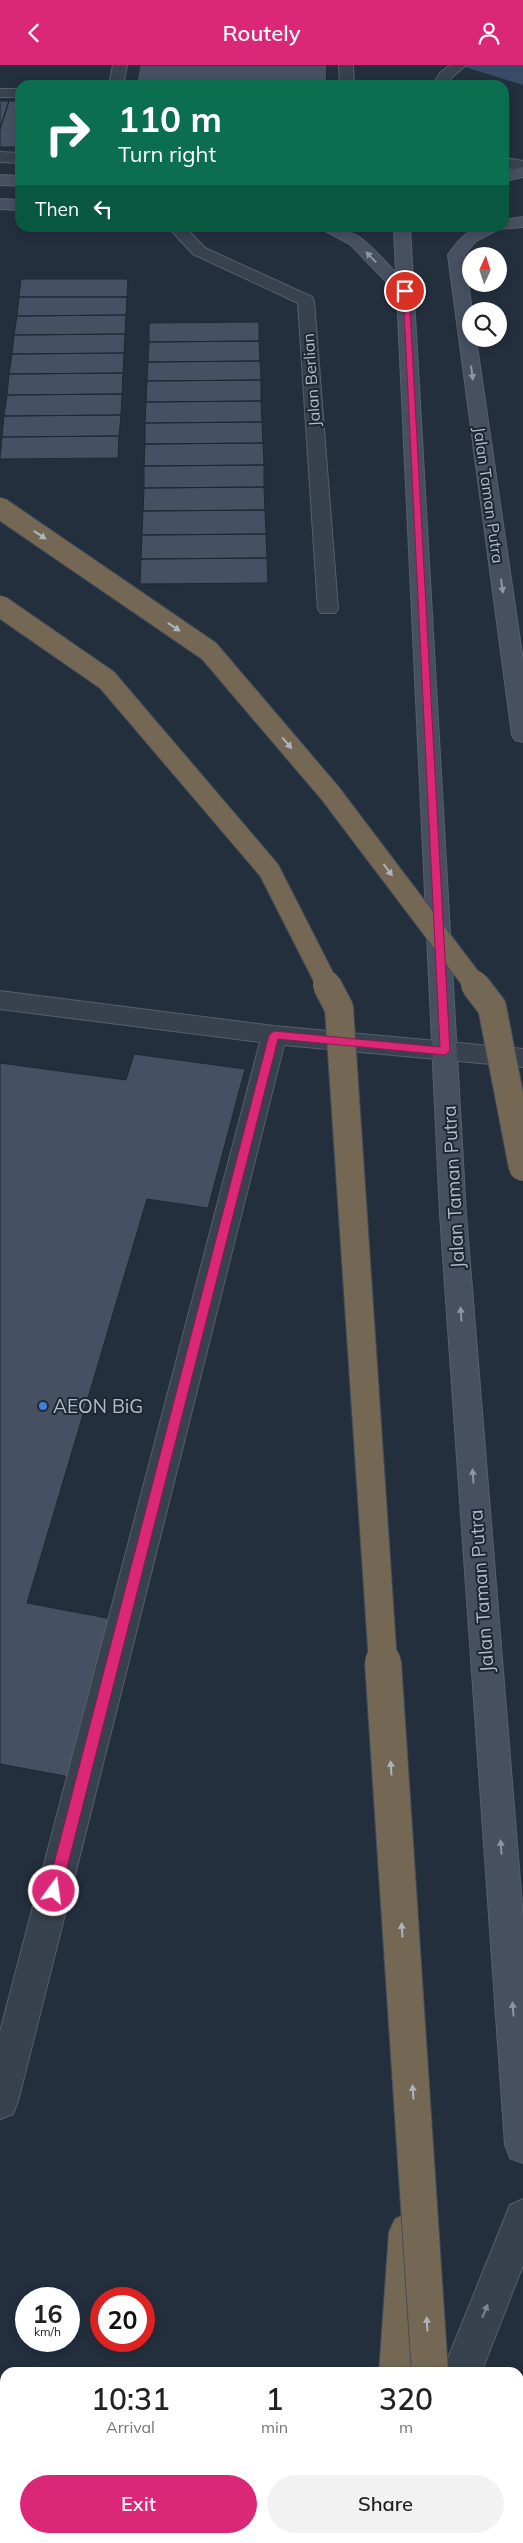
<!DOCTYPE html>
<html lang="en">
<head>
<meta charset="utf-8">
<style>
	body { margin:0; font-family:Mulish,sans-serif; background:#f2f2f2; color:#222; height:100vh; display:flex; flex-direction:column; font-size:19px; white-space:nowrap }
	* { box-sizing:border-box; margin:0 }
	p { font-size:16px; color:#767676 }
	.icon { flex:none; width:28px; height:28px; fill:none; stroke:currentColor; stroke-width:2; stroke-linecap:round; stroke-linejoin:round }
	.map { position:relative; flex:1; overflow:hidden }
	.sheet { position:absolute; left:0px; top:2302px; width:524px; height:176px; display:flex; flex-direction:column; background:#fff; border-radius:15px 15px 0 0; box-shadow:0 2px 8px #0003 }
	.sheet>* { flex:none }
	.guide { position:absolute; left:15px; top:15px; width:494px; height:152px; border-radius:15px; box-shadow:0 2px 8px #0003; background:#0b6e4f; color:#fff; overflow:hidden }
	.needle { width:32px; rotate:3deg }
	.tools { position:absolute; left:462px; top:182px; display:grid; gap:10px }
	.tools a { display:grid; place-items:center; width:45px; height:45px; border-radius:50%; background:#fff; box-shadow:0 2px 8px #0003; font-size:25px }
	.speed { position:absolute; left:15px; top:2222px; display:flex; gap:10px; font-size:25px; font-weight:700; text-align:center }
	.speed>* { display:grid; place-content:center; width:65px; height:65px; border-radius:50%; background:#fff; box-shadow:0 2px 8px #0003; line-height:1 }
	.speed small { font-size:12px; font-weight:400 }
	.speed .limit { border:8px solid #d22; background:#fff; color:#111 }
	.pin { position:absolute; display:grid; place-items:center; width:42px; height:42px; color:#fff; margin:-21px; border:2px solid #fff; border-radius:50%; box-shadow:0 1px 5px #0007 }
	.me { position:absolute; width:55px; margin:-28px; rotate:14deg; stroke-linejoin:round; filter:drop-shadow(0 0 4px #0008) }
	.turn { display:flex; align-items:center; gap:18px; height:105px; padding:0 20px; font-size:22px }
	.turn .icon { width:65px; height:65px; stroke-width:2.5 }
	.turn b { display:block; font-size:35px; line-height:42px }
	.then { display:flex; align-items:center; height:48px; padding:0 20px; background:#0003; gap:10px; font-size:19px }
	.eta { display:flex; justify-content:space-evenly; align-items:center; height:85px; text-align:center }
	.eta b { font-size:30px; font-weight:600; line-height:35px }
	.button { display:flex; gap:10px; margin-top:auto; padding:10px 20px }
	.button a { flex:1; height:58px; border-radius:30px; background:#db2777; color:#fff; font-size:20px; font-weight:600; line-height:58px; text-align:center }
	.button a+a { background:#f2f2f2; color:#222 }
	header { display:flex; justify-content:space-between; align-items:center; height:65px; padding:0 20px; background:#db2777; color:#fff; font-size:22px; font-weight:600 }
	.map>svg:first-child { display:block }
</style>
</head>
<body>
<header><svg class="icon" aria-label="back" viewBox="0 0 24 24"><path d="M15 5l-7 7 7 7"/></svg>Routely<svg class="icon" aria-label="person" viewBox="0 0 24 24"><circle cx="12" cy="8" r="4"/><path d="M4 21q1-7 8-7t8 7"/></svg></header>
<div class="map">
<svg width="523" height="2478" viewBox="0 0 523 2478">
	<rect width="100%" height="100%" fill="#242f3e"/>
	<path fill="#394c67" d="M457,0H523V20L465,2Z"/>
	<path fill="#455162" stroke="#1f2835" d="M140,0H327L326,20H136Z
		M0,36H9L0,64Z
		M9,36H20V82H0V64Z
		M21,214H128L127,232H19Z
		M19,232H127L126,250L17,251Z
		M126,250L125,269L14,270L17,251Z
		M259,257V276L149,277V258Z
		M125,269L124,288L12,289L14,270Z
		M259,276L260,296L148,297L149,277Z
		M124,288L123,308L9,309L12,289Z
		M260,296L261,315L147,316L148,297Z
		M123,308L122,329L7,330L9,309Z
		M261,315V336L146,337L147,316Z
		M122,329L121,350L4,351L7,330Z
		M261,336L262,357L145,358L146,337Z
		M121,350L119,371L2,372L4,351Z
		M262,357L263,378L145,379V358Z
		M119,371L118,393L0,394L2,372Z
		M263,378L264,400L144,401L145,379Z
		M264,400V422L144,423V401Z
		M264,422L265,445L143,446L144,423Z
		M265,445L266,469L142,470L143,446Z
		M266,469L267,493L141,494L142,470Z
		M267,493L268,518L140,519L141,494Z
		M134,989L245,1004L208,1143L147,1134L27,1538L112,1554L70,1712L0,1699V998L126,1015Z"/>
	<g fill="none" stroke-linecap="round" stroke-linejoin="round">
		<g stroke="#565f6c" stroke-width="2">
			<path id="lane" d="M113,0H127L123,20H109Z
				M339,0H353L354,20H340Z
				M0,24H20V32H0Z
				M0,87L20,88V98L0,97Z
				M0,926L274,961L523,984V1002L284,980L18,2036L13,2049L0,2054V1967L260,977L0,944Z"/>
		</g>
		<g stroke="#565f6c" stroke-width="2">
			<path id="street" d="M450,0H466L451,13L447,20H433L440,8Z
				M504,93L523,96V106L504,103Z
				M168,162H185L205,183L312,232L314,236L338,544L335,548H321L318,544L298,238L193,189Z
				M523,2134V2200L481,2308H442L510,2140Z"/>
		</g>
		<g stroke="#565f6c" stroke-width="2">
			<path id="secondary" d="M523,102V112L504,116V106Z
				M0,110L20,111V121L0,120Z
				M0,134L20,135V145L0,144Z
				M523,152V162L499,164L476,176L464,190L472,246L471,274H476L523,596V677L515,675L512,670L448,190C466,164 473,162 504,162V155Z
				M318,162C360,162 369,180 396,208L394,162H410L466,1149L523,1853V2098L510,2093L505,2080L440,1149L397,228L350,179Z"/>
		</g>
		<g stroke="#434c59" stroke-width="2">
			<path id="highway" d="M408,2148L421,2154L427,2167L418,2308H379L389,2167L395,2154Z
				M365,2474H405V2478H365Z
				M420,2474H460V2478H420Z"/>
		</g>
		<use href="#lane" fill="#38414e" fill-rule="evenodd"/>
		<use href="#street" fill="#38414e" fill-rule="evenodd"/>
		<use href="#secondary" fill="#465061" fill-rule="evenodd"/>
		<use href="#highway" fill="#746855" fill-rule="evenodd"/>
		<g stroke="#434c59" stroke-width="23" stroke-linecap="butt">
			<path id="highway-bridge-far2" d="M0,443L209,586L330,728L476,921
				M0,541L107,615L269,805L328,921"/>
		</g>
		<g stroke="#434c59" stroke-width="30" stroke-linecap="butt">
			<path id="highway-bridge-far1" d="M327,920L339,943L383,1598
				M475,920L492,942L523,1102"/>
		</g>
		<g stroke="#434c59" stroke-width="38" stroke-linecap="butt">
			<path id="highway-bridge" d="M383,1597L430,2308"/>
		</g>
		<use href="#highway-bridge-far2" stroke="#746855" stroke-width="21"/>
		<use href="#highway-bridge-far1" stroke="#746855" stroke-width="28"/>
		<use href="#highway-bridge" stroke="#746855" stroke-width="36"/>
	</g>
	<defs><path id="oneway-solid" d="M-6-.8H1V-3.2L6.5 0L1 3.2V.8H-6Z" transform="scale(1.25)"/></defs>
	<g fill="#8e96a5">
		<use href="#oneway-solid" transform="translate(371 192) rotate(-134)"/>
		<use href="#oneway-solid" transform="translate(472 308) rotate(82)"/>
		<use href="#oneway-solid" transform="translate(502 521) rotate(82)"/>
		<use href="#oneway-solid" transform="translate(461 1249) rotate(-94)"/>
		<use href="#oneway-solid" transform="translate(473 1411) rotate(-94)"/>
		<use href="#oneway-solid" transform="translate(501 1782) rotate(-94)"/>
		<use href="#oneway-solid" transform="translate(513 1944) rotate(-94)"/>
	</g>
	<g fill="#aeb4bd">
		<use href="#oneway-solid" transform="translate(40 470) rotate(34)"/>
		<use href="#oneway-solid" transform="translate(174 562) rotate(34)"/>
		<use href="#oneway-solid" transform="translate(287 678) rotate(49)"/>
		<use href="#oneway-solid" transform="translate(388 805) rotate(53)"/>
		<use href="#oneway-solid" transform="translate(391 1703) rotate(-94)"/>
		<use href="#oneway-solid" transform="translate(402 1865) rotate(-94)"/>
		<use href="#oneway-solid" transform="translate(413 2027) rotate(-94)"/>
		<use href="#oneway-solid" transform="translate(427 2259) rotate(-93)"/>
	</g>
	<use fill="#7c8592" href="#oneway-solid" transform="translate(485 2246) rotate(-68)"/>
	<path fill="#db2777" stroke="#8e194d" d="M403,225L409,226L450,986L445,990L278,974L61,1826L59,1831L54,1833L49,1831L47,1826L269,970L274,966L440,982Z"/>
	<circle fill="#3f7fe0" stroke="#1d2633" stroke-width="2" cx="43" cy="1341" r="5"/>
	<g text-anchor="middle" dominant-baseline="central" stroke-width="4" stroke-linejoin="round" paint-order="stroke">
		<g font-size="16" fill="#b4bcc9" stroke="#1d2633">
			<text transform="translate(311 315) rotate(-94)">Jalan Berlian</text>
			<text transform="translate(489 430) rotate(82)">Jalan Taman Putra</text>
		</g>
		<g font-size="19" fill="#b4bcc9" stroke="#1d2633">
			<text transform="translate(453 1122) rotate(-93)">Jalan Taman Putra</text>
			<text transform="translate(481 1526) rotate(-94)">Jalan Taman Putra</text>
		</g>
		<g font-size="19" fill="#b4bcc9" stroke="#1d2633" text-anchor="start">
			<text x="53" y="1341">AEON BiG</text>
		</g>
	</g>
</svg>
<div class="tools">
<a><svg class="needle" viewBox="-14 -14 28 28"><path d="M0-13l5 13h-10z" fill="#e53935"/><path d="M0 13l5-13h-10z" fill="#767676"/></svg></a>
<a><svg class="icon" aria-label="search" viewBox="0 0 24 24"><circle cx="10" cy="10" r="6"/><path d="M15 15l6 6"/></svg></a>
</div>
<div class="speed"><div>16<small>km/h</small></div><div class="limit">20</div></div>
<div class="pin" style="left:405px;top:226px;background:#d93025"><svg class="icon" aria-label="arrive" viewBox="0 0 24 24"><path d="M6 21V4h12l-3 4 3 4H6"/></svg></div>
<svg class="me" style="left:54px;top:1826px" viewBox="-20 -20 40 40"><circle r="17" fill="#db2777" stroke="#fff" stroke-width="3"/><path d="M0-11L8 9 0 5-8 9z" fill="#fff"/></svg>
<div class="guide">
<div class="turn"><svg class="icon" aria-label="right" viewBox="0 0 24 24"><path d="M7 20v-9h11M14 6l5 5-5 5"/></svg><div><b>110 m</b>Turn right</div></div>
<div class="then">Then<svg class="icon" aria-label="left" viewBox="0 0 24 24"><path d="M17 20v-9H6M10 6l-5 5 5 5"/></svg></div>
</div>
<section class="sheet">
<div class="eta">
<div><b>10:31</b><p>Arrival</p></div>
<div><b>1</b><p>min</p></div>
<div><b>320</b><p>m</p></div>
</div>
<div class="button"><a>Exit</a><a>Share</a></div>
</section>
</div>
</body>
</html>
